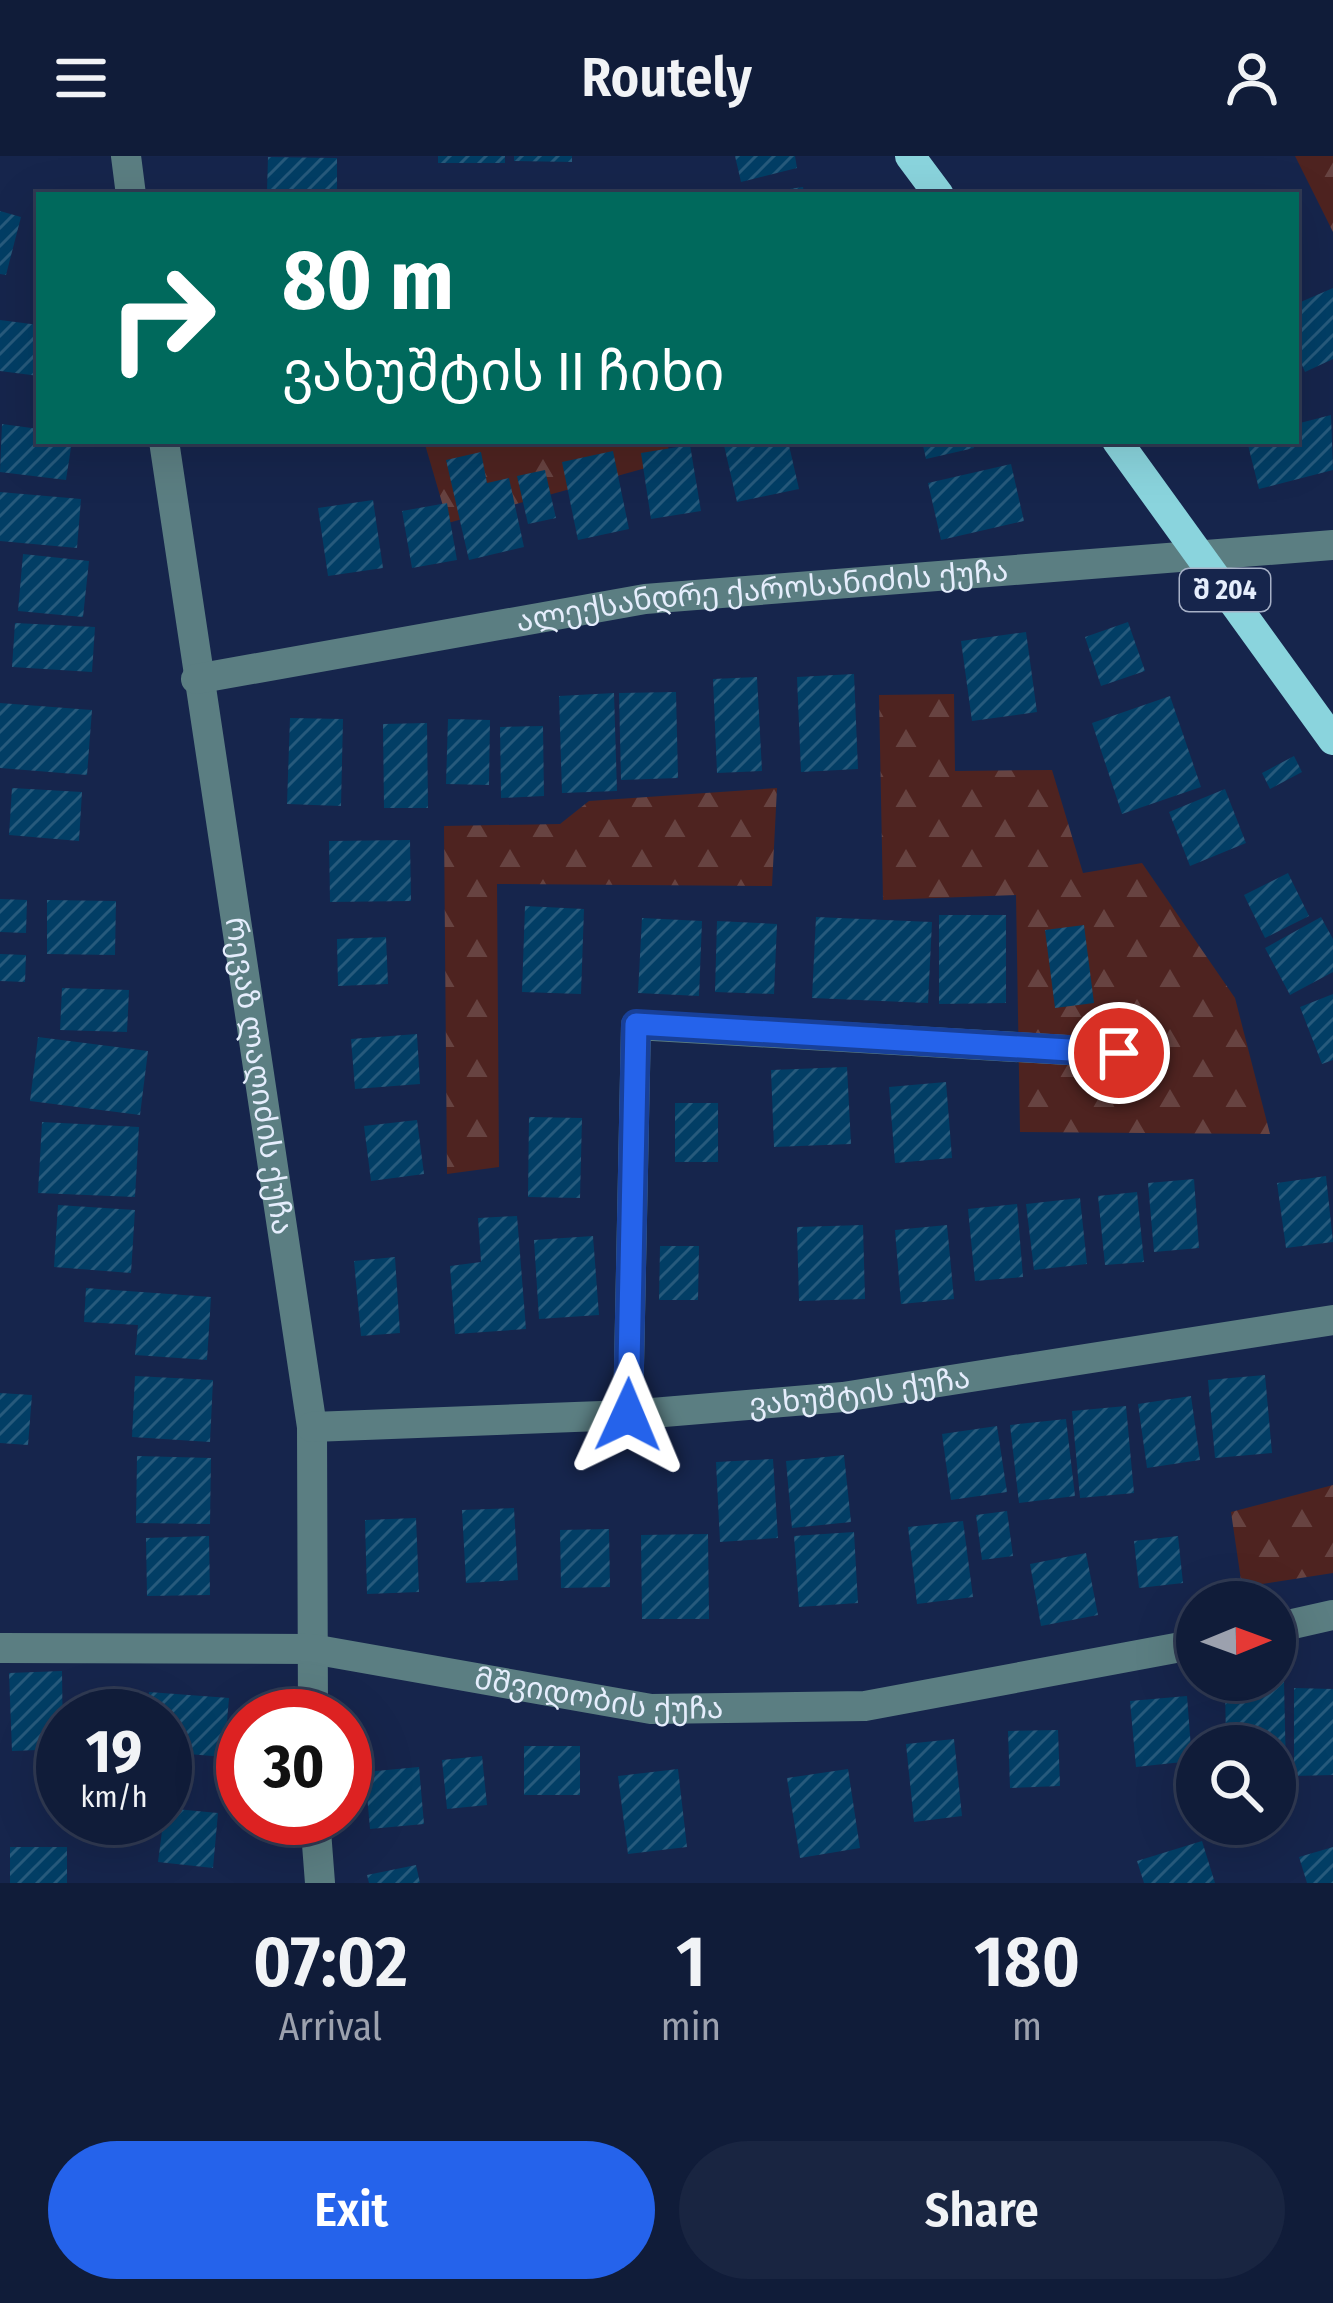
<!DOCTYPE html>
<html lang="en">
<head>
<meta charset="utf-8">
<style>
	body { margin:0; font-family:"Fira Sans Condensed","Noto Sans Georgian",sans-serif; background:#192541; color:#f1f3f6; height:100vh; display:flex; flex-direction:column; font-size:45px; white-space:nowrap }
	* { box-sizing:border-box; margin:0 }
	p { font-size:39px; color:#9ca1ae }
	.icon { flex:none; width:66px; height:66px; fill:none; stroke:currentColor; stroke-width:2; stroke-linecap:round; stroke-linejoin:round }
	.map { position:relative; height:1727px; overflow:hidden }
	.panel { display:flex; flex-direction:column; background:#101c39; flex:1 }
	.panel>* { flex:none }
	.top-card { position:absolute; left:36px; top:36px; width:1263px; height:252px; border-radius:0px; box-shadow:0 12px 48px #0002,0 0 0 3px #303a53; background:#00695c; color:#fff; overflow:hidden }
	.needle { width:78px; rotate:89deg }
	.buttons { position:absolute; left:1176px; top:1425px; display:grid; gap:24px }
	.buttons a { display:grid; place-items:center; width:120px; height:120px; border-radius:50%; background:#101c39; box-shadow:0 12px 48px #0002,0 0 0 3px #303a53; font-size:60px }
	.speed { position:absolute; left:36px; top:1533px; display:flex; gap:24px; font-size:60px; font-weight:700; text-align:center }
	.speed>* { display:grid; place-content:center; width:156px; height:156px; border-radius:50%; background:#101c39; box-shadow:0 12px 48px #0002,0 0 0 3px #303a53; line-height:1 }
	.speed small { font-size:30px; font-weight:400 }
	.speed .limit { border:18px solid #d22; background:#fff; color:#111 }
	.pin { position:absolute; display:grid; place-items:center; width:102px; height:102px; color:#fff; margin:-51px; border:6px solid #fff; border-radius:50%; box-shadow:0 3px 12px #0007 }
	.me { position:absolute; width:132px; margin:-66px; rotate:1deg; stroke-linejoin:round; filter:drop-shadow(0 0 9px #0008) }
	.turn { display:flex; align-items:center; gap:42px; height:252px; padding:0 48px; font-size:54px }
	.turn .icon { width:156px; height:156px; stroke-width:2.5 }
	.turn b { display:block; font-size:84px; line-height:102px }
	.eta { display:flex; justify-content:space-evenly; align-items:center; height:204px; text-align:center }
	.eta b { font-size:72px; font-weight:600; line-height:84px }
	.cta { display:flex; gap:24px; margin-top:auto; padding:24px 48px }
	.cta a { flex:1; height:138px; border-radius:72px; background:#2563eb; color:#fff; font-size:48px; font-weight:600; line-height:138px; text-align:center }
	.cta a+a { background:#192541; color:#f1f3f6 }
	header { display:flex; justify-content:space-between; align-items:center; height:156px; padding:0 48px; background:#101c39; font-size:54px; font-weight:600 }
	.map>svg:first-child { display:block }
</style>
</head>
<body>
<header><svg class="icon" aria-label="menu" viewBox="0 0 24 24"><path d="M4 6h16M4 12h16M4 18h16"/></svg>Routely<svg class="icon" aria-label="person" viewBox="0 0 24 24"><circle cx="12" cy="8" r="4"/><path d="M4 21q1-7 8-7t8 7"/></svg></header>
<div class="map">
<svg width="1333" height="1727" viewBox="0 0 1333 1727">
	<defs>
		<pattern id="forest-firs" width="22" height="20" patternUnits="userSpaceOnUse" patternTransform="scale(3)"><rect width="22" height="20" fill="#4e2320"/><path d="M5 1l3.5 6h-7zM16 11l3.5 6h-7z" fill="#674341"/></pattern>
		<pattern id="building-hatch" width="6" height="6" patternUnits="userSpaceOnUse" patternTransform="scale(3)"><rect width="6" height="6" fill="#023e65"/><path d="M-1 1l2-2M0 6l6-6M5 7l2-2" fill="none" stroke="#275a7c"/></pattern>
	</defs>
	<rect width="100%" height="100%" fill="#16254c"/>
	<path fill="url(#forest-firs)" d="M1295,0H1333V76Z
		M424,285H667L671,305L448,367Z
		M954,538L955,615L1052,614L1083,717L1142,707L1235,842L1270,978L1020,976L1016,739L883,744L879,539Z
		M777,632L772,730L497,728L499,1011L447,1018L444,670L560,668L589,645Z
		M1333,1329V1417L1242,1431L1231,1356Z"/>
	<path fill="url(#building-hatch)" d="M438,0H505V7H438Z
		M514,0H572V6L514,5Z
		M735,0H795L797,12L741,26Z
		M268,1L337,2V36L267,35Z
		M803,31L804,39H769V36Z
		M0,55L21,61L6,119L0,118Z
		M1333,132V203L1305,216L1296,195V148Z
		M0,164L39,169V220L0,215Z
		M1331,259L1333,314L1259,333L1247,285H1296V268Z
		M2,268L39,273V285H72L66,324L0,316Z
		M723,285H788L799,333L737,346Z
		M922,285H972L974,292L926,303Z
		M690,289L701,355L651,363L641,297Z
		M613,295L629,373L578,384L562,306Z
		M481,296L487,327L509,322L524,391L469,404L446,304Z
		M1011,308L1024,365L941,384L928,327Z
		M545,314L556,362L528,368L517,320Z
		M0,336L81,343L77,392L0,385Z
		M373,344L383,412L328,420L318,352Z
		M447,347L457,404L412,412L402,355Z
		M23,398L89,405L83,461L18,455Z
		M1128,466L1145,515L1101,530L1085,481Z
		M15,467L95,471L92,516L12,511Z
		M1026,476L1037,556L972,565L961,485Z
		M854,518L858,613L801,616L797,521Z
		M757,521L762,615L717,617L713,523Z
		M676,536L678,622L621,624L619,537Z
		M614,537L617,635L562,637L559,540Z
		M1170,540L1201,631L1122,658L1092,567Z
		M0,547L92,554L87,619L0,612Z
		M290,562L343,563L341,650L287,648Z
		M448,563L490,564L489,629L446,628Z
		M427,567L428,652H384L383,568Z
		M543,570L544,640L501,642L500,571Z
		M1294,600L1302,616L1270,633L1262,617Z
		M12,632L82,636L79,685L9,679Z
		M1225,633L1246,687L1190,710L1169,656Z
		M410,684L411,745L330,746L329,685Z
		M1288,717L1309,760L1265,782L1244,739Z
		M0,743L27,744L26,777L0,776Z
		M47,744L116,745L115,799L47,798Z
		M525,750L584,753L581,838L522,836Z
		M939,759H1006V847L939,848Z
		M816,761L932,766L928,847L812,842Z
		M1321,761L1333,783V816L1290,839L1265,792Z
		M642,762L702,765L699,840L638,837Z
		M717,765L777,768L774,838L715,836Z
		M1084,769L1094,847L1055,852L1045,774Z
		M386,781L388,828L338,830L337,783Z
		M0,798L26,799L25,826L0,825Z
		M62,832L129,834L127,876L60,874Z
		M1333,838V904L1322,908L1300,851Z
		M417,878L420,928L355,933L351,883Z
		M38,881L148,895L140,959L30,945Z
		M847,911L851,988L774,991L771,914Z
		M946,926L952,1002L895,1007L889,931Z
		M675,947H718V1006H675Z
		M529,961L582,962L580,1042L528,1041Z
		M417,964L424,1018L371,1025L364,970Z
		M42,966L139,971L135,1041L38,1037Z
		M1326,1020L1333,1086L1286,1092L1277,1027Z
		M1194,1023L1199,1092L1154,1096L1148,1027Z
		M1137,1036L1144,1106L1105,1109L1098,1040Z
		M1080,1042L1087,1108L1034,1114L1026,1048Z
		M1017,1048L1023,1121L975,1125L968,1053Z
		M58,1049L135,1054L131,1117L54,1111Z
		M517,1060L526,1173L455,1178L450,1110L481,1106L478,1062Z
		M863,1069L865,1143L799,1145L797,1071Z
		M947,1069L954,1143L901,1148L895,1074Z
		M593,1080L599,1159L539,1163L534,1084Z
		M660,1090H699L698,1144H659Z
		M395,1101L400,1177L361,1180L354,1105Z
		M86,1132L211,1141L207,1204L135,1199L138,1169L84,1166Z
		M1265,1219L1272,1297L1215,1302L1208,1224Z
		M135,1220L213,1224L210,1286L132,1281Z
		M0,1237L32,1239L28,1289L0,1287Z
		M1191,1240L1200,1304L1147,1312L1138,1248Z
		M1126,1250L1134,1337L1080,1342L1072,1255Z
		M1066,1263L1075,1340L1019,1347L1010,1269Z
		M997,1270L1007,1336L951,1344L942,1278Z
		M844,1299L851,1366L792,1372L786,1305Z
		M137,1300L211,1302L210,1368L136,1367Z
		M773,1303L778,1382L720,1386L716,1306Z
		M514,1352L518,1424L466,1427L462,1354Z
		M1007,1355L1013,1400L982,1404L976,1359Z
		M416,1362L419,1436L367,1438L365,1364Z
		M963,1365L973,1441L917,1448L908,1371Z
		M609,1373L610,1431L561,1432L560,1374Z
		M854,1376L858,1447L799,1451L794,1380Z
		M708,1378L709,1463H642L641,1379Z
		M209,1380L210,1439L147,1440L146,1382Z
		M1178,1380L1183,1427L1139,1432L1134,1385Z
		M1086,1397L1098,1459L1041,1470L1030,1408Z
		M62,1515L63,1593L12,1595L9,1517Z
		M1284,1525L1286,1615H1275V1590H1226L1225,1526Z
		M1294,1532L1333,1533V1619L1294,1620Z
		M149,1536L229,1542L224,1601L165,1596V1560H147Z
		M1187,1540L1192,1605L1136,1611L1130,1545Z
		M1058,1574L1060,1630L1010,1632L1008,1575Z
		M954,1583L962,1660L914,1666L906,1588Z
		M524,1590H580V1639H524Z
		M482,1600L487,1649L447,1653L442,1604Z
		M419,1611L424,1668L370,1673L365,1616Z
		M678,1613L687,1691L628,1698L618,1620Z
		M848,1613L860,1692L800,1702L787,1622Z
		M165,1652L218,1657L213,1712L158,1706Z
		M1202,1685L1215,1727H1144L1137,1705Z
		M10,1691H67V1727H10Z
		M1333,1691V1727H1307L1299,1701Z
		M416,1709L420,1727H369L367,1719Z"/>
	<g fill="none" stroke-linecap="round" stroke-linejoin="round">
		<g stroke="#5b7e82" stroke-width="30">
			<path d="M126,0L131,39"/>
			<path id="s1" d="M164,285L312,1271L313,1560"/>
			<path id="s2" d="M196,523L645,443L1333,389"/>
			<path d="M628,1259L636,869L1119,897"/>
			<path id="s3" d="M312,1271L628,1259L843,1241L1333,1164"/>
			<path d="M1275,1472L1333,1459"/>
			<path id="s4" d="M0,1492L312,1493L651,1553L865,1550L1197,1488"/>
			<path d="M315,1662L320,1727"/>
		</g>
		<path stroke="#8ad4dd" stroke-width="30" d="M910,0L939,39
			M1117,285L1333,584"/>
	</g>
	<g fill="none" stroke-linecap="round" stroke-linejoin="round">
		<g stroke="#184099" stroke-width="30">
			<path id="route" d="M628,1259L636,868L1119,897"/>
		</g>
		<use href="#route" stroke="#2563eb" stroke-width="21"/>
	</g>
	<g text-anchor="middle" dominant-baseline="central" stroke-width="12" stroke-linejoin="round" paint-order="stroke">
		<rect fill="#16254c" stroke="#a7b1c7" stroke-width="3" x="1180" y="413" width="90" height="42" rx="9"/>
		<g font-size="27" font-weight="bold" fill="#e5edfc">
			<text x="1225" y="434">შ 204</text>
		</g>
		<g font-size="30" fill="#e5edfc" stroke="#16254c">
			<text stroke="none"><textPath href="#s2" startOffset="573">ალექსანდრე ქაროსანიძის ქუჩა</textPath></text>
			<text stroke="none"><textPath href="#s1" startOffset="642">რევაზ ლაღიძის ქუჩა</textPath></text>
			<text stroke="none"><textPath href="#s3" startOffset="549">ვახუშტის ქუჩა</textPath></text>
			<text stroke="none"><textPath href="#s4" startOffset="603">მშვიდობის ქუჩა</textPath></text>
		</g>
	</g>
</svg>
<div class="buttons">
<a><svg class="needle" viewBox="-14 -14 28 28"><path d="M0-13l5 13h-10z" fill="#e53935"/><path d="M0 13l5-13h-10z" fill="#9ca1ae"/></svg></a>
<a><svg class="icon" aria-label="search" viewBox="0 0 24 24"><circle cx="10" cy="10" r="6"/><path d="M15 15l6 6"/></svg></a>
</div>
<div class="speed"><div>19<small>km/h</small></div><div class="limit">30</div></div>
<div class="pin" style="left:1119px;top:897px;background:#d93025"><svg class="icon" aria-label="arrive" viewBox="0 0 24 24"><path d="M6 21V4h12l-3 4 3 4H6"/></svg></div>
<svg class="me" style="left:628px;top:1259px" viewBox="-20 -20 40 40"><path d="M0-17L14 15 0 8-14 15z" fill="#2563eb" stroke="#fff" stroke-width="4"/></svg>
<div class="top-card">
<div class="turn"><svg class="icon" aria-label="right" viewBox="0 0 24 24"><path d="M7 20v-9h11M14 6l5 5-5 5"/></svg><div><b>80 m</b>ვახუშტის II ჩიხი</div></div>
</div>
</div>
<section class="panel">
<div class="eta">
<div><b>07:02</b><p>Arrival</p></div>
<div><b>1</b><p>min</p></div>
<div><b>180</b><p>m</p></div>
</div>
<div class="cta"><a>Exit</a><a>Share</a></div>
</section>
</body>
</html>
